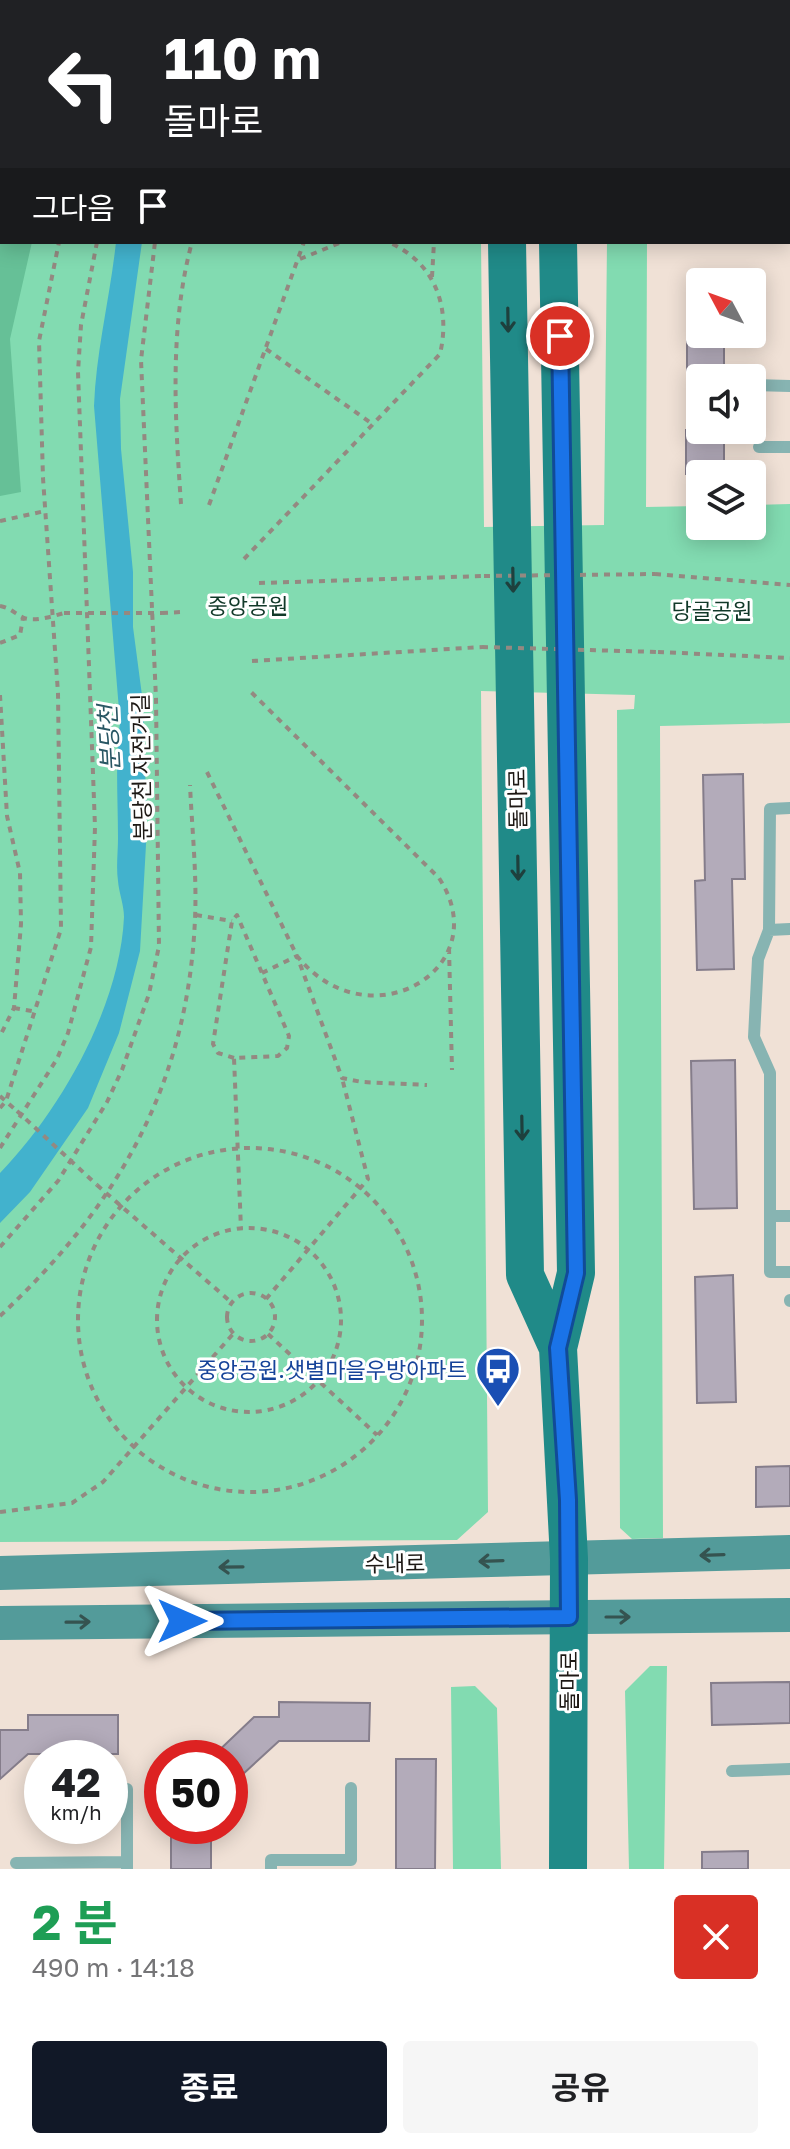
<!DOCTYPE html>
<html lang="ko">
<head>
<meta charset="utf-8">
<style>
	body { margin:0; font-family:"Golos Text","Noto Sans KR",sans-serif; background:#f6f6f6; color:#202124; height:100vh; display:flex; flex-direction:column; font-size:30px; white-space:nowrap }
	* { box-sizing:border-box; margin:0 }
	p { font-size:26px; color:#757577 }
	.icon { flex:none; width:44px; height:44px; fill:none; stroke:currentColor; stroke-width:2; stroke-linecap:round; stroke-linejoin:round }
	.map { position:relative; height:1869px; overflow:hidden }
	.drawer { display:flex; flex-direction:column; background:#fff; flex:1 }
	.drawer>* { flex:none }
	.banner { position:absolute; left:0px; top:0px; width:790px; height:244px; box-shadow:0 4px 20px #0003; background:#202124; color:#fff; overflow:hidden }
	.needle { width:52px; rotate:311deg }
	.buttons { position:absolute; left:686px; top:268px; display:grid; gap:16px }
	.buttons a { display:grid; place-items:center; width:80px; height:80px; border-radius:8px; background:#fff; box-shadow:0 4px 20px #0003; font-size:40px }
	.speed { position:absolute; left:24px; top:1740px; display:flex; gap:16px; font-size:40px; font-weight:700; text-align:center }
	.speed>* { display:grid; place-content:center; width:104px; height:104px; border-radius:50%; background:#fff; box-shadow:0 4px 20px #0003; line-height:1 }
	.speed small { font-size:20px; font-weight:400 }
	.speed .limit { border:12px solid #d22; background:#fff; color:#111 }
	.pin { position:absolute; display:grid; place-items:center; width:68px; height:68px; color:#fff; margin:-34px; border:4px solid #fff; border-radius:50%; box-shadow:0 2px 8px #0007 }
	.me { position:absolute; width:88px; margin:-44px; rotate:90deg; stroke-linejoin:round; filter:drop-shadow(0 0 6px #0008) }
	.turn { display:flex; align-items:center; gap:28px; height:168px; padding:0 32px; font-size:36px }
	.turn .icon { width:104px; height:104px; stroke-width:2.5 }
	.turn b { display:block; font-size:56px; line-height:68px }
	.then { display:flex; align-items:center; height:76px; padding:0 32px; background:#0003; gap:16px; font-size:30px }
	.round { display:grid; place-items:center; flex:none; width:84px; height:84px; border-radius:8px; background:#f6f6f6 }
	.head { display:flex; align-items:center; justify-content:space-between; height:136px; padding:0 32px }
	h1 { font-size:48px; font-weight:700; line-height:60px; color:#1e9e55 }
	.action { display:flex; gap:16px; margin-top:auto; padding:16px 32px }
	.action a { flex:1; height:92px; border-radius:8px; background:#111827; color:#fff; font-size:32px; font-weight:700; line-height:92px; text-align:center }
	.action a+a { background:#f6f6f6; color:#202124 }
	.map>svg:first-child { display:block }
</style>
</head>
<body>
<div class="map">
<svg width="790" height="1869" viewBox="0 0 790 1869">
	<rect width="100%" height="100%" fill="#f0e1d6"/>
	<path fill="#82dbb1" d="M0,0H479L2,2V242H481L484,527L604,525L607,242H647L646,507L700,506V526H752V505L790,504V723L660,726L663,1538L632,1539L620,1528L617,710L634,709L635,695L481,691L488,1512L457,1540L0,1542Z
		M650,1666H667L664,1869H629L625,1691Z
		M475,1686L497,1708L501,1869H453L451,1687Z"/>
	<path fill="#66c097" d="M0,0L111,2H2V242H32L10,339L21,492L0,496Z"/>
	<path fill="#42b2cd" d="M116,242H142L120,399L121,449L133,572V627L143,703L147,827L140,951L119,1033L88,1108L30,1192L0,1223V1173C61,1110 120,1006 124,917C124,905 119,893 118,881C116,867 118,852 118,838C118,798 115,762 120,722L94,406C96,351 110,298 116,242Z"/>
	<path fill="#b3abba" stroke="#857d8b" stroke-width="2" d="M687,334H724V378H687Z
		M686,430H724V474H686Z
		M743,774L745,879H732L734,969L697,970L695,881L705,880L703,775Z
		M735,1060L737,1208L694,1209L691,1061Z
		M733,1275L736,1402L697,1403L695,1277Z
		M790,1466V1506L756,1507V1467Z
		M790,1682V1723L712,1725L711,1683Z
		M279,1702L370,1703L369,1741H279L230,1786V1758H211L254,1717H279Z
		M28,1715H118V1754H28L0,1779V1730H28Z
		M396,1759H436L435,1869H396Z
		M171,1826H211V1869H171Z
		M748,1851V1869H702V1852Z"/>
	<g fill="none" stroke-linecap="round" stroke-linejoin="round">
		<path stroke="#948981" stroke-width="4" stroke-dasharray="6 6" stroke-linecap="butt" d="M411,0L414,2
			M442,0V2
			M163,2L164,0
			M201,2L202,0
			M277,2L278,0
			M315,2L316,0
			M0,27L2,28
			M300,259L342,242
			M432,277L434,242
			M266,349L374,425
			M181,504C175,417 169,327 192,242
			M209,505L304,242
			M0,521L45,511
			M244,559L440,354C451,307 435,262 388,242
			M655,574L790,585
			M259,583L484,576
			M0,606C11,608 15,614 24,618C36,622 53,616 64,613
			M162,613L182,612
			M0,643L20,635L23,618
			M658,652L790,658
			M252,661L482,647
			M0,695L7,816L20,873L21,924L14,1008L0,1036
			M207,772L297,956C369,1045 498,968 439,878L248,689
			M196,915L232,921
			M449,948L452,1070
			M262,973L297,956L342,1078L362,1082L427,1085
			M14,1008L37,1012
			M234,1058L218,1053L213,1044L232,921L237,915L289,1036L287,1048L278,1056L234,1058L241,1229
			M0,1096L17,1111
			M0,1108L6,1101L61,929L58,693L43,478L39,341L59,242
			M78 1320a172 172 0 1 1 344 0a172 172 0 1 1-344 0Z
			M0,1148L57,1059L68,1033L91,947L95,827L78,372L81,325L97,242
			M97,1185L231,1302
			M157 1320a92 92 0 1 1 184 0a92 92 0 1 1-184 0Z
			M0,1247L58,1181L107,1102L122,1070L149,994L159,946L156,699L141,360L155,242
			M227 1317a24 24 0 1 1 48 0a24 24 0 1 1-48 0Z
			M266,1299L368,1179L342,1078
			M0,1316C119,1205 188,1083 195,919C197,875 192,829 190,785
			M268,1334L377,1435
			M0,1512L72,1503L103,1482L233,1334"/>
		<path stroke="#87b4b2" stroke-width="12" d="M788,56H790
			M788,117H790
			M788,178H790
			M754,385L790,386
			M759,447H790
			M790,808L770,809L769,930L758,959L754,1037L770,1073V1272H790
			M769,930L790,929
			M770,1216H790
			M790,1300V1301
			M732,1771L790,1769
			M110,1789H127V1869
			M16,1863L127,1862
			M271,1869V1860H351V1788"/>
		<path stroke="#539b9a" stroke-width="34" d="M0,1573L790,1552
			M0,1623L790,1615"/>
		<path stroke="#208a88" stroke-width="38" d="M554,0V2
			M503,2L504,0
			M507,242L525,1275L558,1348
			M558,242L576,1273L558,1348L569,1559L568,1869"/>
		<path stroke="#948981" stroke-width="4" stroke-dasharray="6 6" stroke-linecap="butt" d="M484,576L655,574
			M64,613H162
			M482,647L658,652
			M17,1111L97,1185"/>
	</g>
	<defs><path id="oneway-shaft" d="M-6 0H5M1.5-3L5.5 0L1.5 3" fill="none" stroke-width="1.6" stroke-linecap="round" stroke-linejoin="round" transform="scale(2)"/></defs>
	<g stroke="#1e403d">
		<use href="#oneway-shaft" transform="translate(508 320) rotate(89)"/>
		<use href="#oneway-shaft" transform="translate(513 580) rotate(89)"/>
		<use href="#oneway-shaft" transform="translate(518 868) rotate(89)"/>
		<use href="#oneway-shaft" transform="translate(522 1128) rotate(89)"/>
	</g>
	<g stroke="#355350">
		<use href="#oneway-shaft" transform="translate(712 1555) rotate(178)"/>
		<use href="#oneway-shaft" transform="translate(491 1561) rotate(178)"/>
		<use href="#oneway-shaft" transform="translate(231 1567) rotate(179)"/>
		<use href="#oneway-shaft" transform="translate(618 1617)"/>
		<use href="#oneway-shaft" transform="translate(78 1622) rotate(-1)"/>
	</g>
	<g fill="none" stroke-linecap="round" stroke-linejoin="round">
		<g stroke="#114b97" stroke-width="20">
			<path id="route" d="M182,1621L569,1617L568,1500L558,1348L576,1273L560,336"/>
		</g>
		<use href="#route" stroke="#1a73e8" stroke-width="14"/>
	</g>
	<defs>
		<g id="bus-pin" transform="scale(2.3)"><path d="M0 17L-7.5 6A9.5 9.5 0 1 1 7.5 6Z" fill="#1a4fb4" stroke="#fff"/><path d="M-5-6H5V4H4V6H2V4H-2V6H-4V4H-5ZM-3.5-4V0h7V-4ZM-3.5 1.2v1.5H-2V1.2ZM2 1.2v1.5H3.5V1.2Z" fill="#fff"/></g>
	</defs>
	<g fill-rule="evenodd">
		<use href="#bus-pin" x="498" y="1369"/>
	</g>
	<g text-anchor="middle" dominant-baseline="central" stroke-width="6" stroke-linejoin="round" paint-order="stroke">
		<g font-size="22" fill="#113929" stroke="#fff">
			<text x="248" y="605">중앙공원</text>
			<text x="712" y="610">당골공원</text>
		</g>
		<g font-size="22" fill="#1d1814" stroke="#fff">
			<text transform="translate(141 767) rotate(-91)">분당천 자전거길</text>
			<text transform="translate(517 799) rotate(-91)">돌마로</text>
			<text transform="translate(395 1563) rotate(-1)">수내로</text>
			<text transform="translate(568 1681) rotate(-90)">돌마로</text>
		</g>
		<g font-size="22" fill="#164399" stroke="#fff" text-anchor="end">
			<text x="467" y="1369">중앙공원.샛별마을우방아파트</text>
		</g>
		<g font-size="24" font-style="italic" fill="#295764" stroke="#fff">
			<text transform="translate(108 738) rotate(-93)">분당천</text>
		</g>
	</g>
</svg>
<div class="buttons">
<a><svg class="needle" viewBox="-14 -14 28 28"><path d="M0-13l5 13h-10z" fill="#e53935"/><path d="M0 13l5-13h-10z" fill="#757577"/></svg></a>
<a><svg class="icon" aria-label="sound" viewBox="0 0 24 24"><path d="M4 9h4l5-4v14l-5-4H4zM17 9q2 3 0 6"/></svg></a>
<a><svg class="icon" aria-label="layers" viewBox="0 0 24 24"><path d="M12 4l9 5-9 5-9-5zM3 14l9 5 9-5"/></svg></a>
</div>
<div class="speed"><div>42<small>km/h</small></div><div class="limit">50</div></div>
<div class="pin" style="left:560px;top:336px;background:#d93025"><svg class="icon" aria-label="arrive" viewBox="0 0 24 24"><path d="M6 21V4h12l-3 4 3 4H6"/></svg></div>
<svg class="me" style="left:182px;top:1621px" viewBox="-20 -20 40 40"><path d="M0-17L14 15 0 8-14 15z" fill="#1a73e8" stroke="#fff" stroke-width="4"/></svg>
<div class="banner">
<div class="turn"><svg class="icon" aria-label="left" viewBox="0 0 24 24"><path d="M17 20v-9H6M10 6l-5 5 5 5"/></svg><div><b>110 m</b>돌마로</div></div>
<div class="then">그다음<svg class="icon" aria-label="arrive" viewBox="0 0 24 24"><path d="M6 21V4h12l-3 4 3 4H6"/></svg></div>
</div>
</div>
<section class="drawer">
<div class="head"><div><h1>2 분</h1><p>490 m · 14:18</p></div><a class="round" style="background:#d93025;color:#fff"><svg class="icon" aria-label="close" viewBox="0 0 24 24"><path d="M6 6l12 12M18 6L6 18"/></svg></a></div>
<div class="action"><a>종료</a><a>공유</a></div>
</section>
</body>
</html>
